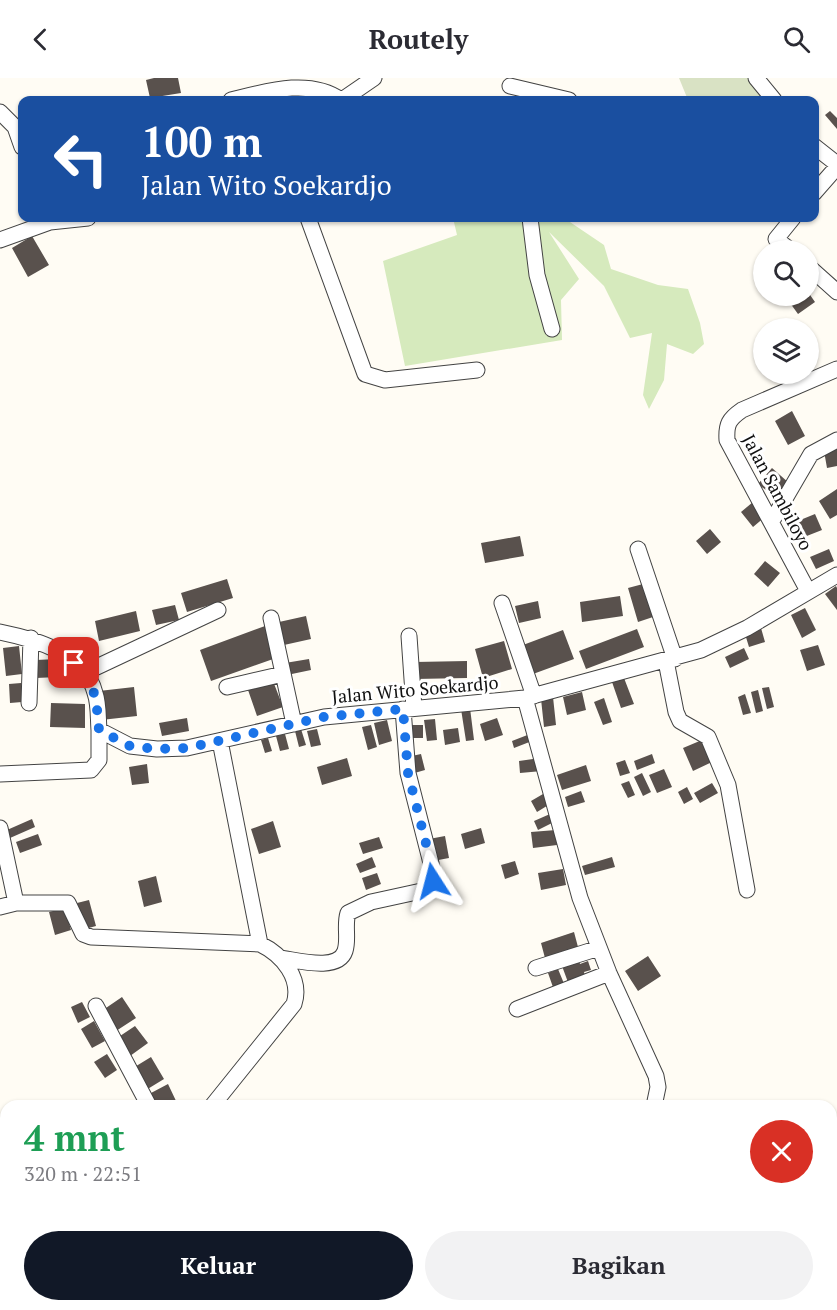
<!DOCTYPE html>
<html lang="id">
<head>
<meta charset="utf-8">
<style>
	body { margin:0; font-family:"PT Serif",serif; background:#f2f2f3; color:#2b2b33; height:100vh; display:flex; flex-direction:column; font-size:22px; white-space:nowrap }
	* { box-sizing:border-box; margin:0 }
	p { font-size:20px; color:#7c7c81 }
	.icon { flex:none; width:33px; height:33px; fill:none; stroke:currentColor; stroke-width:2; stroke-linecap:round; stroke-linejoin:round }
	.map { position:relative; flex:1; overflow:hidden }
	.details { position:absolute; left:0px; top:1022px; width:837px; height:212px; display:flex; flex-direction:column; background:#fff; border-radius:18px 18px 0 0; box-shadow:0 2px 4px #0004 }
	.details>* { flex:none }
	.guide { position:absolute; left:18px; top:18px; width:801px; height:126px; border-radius:12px; box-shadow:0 2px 4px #0004; background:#1a4fa0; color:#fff; overflow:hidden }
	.buttons { position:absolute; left:753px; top:162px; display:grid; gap:12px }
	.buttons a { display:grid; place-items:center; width:66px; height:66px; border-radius:50%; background:#fff; box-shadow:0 2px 4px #0004; font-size:30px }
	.pin { position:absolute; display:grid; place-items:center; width:51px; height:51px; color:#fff; margin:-26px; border-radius:12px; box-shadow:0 3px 9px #0006 }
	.me { position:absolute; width:66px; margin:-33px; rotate:351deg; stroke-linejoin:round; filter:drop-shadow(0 0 4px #0008) }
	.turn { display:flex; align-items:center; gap:21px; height:126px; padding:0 24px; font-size:27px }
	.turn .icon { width:78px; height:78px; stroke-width:2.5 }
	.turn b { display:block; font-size:42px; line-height:51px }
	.round { display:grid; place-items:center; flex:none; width:63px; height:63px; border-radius:32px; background:#f2f2f3 }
	.overview { display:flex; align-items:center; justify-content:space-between; height:102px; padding:0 24px }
	h1 { font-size:36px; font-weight:700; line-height:45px; color:#1e9e55 }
	.action { display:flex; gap:12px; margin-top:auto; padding:12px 24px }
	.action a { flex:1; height:69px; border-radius:36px; background:#111827; color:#fff; font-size:24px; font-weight:700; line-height:69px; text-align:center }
	.action a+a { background:#f2f2f3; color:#2b2b33 }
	header { display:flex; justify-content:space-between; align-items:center; height:78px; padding:0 24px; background:#fff; font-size:27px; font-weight:700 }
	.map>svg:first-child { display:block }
</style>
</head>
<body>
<header><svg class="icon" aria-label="back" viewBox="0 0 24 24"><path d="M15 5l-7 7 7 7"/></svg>Routely<svg class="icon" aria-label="search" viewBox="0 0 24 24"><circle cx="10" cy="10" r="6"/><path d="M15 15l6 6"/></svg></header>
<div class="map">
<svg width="837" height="1232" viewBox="0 0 837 1232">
	<rect width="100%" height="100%" fill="#fffcf4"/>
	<path fill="#d6eabd" d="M453,140H564L604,167L611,191L658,207L688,211L700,245L704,266L693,276L667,266L664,302L649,331L643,317L652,255L630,260L604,208L549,154L579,201L561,222L562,262L405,288L383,183L457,157Z"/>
	<path fill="#d9e2c4" d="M679,0H758L774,22H688Z"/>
	<path fill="#59514d" d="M154,0H178L181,15L150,20L146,2Z
		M830,33L837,40V51L825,37Z
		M32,158L49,187L28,199L12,170Z
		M808,214L815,224L798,236L785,218H808Z
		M792,333L805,358L788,367L775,343Z
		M837,370V388L827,390L824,373Z
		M772,390L789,405L776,420L758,406Z
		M837,411V437L830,441L819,423Z
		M753,424L765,439L753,449L741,434Z
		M815,436L822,452L794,463L788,447Z
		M710,451L721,464L707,476L696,463Z
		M520,458L524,478L485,485L481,465Z
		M829,471L834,483L816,491L810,479Z
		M765,483L780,495L768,509L754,496Z
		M227,501L233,520L187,534L181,515Z
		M643,506L653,539L638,544L628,510Z
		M836,508L837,510V532L825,516Z
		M620,518L623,538L582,544L580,524Z
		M538,523L541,540L519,545L515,528Z
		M175,527L179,542L156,547L152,532Z
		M805,530L816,552L802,560L791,537Z
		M136,533L140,553L99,563L95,543Z
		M306,538L311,561L284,567L279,544Z
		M265,548L276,580L211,603L200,572Z
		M761,550L765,564L749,569L745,556Z
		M637,551L644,569L586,591L579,573Z
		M563,552L574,581L533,596L523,567Z
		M504,563L512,591L483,600L475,571Z
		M818,567L825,587L807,593L800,572Z
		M19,568L22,596L6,598L3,570Z
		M744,570L749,581L730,590L725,579Z
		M57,581L58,599L36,600V582Z
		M309,581L311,592L287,597L285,585Z
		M467,583V600L415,601V584Z
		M624,600L634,626L621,630L612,604Z
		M273,603L283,629L257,638L248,612Z
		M21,605L22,624L10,625L9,606Z
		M134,609L137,638L101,642L99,613Z
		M769,609L774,629L767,631L762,610Z
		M758,612L763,633L756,635L751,614Z
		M582,614L586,632L567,637L563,619Z
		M745,616L751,635L743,637L738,619Z
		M553,619L556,647L544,649L541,621Z
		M604,620L612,644L603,647L594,624Z
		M51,625L85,626V650L50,649Z
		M470,630L474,662L466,663L461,631Z
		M187,640L189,653L162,658L159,645Z
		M497,640L503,657L485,663L480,646Z
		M435,641L437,662L427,663L424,642Z
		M387,642L392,663L379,667L374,645Z
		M371,647L377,669L368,672L362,649Z
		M412,647H423V660H412Z
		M458,650L460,664L445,667L443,652Z
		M301,651L306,667L299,669L295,653Z
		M317,651L321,667L311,669L307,653Z
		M285,656L289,671L280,673L276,658Z
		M530,656L532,663L514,670L512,663Z
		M268,660L272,673L265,675L261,662Z
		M702,662L712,684L693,693L683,670Z
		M421,676L425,692L411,696L407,679Z
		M652,676L655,685L637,692L634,683Z
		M347,680L352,698L322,707L317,689Z
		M540,680L542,693L520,695L519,683Z
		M625,682L630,695L620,698L616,685Z
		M147,686L149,705L132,707L129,689Z
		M586,687L591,703L562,712L557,697Z
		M664,691L672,709L657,715L649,697Z
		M642,695L651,714L643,718L634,699Z
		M629,703L635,717L628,720L621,706Z
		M712,705L718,715L700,725L694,715Z
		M687,709L693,721L684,726L678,714Z
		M581,713L585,724L568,729L565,719Z
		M543,716L550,726L537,734L531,723Z
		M550,736L554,744L538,752L534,743Z
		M32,741L35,749L10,760L7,752Z
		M273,743L281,769L259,776L251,751Z
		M481,750L485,765L465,771L461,756Z
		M556,752L557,767L533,770L531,754Z
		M38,756L42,767L20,775L16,764Z
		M445,758L449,780L433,783L429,761Z
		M379,759L383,770L363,776L359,765Z
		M372,779L376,789L360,795L356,786Z
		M612,779L615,789L585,797L582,788Z
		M515,783L519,796L505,801L501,787Z
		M563,791L566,807L541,812L538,795Z
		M377,795L381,806L366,812L362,800Z
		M156,798L162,824L144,829L138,803Z
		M89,822L96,848L85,851L77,825Z
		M65,830L71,852L55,857L49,834Z
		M574,854L578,869L545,880L541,865Z
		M648,878L661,898L638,913L625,893Z
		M579,882L580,886L588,883L591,892L584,894L586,901L569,907L562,888Z
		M558,891L565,908L554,912L548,895Z
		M122,919L136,940L116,953L103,932Z
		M82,924L90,939L78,945L71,929Z
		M94,943L105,963L92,970L81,951Z
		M135,948L148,965L130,978L117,960Z
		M107,976L117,992L105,1000L94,984Z
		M151,979L164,1001L146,1012L133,990Z
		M168,1006L177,1025L172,1028H157L151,1015Z"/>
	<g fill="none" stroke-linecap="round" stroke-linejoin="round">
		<g stroke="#434343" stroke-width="17">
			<path id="minor" d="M756,0L774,22
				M510,8L569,22
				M231,22C267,13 310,0 341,22
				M342,22L374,0
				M0,34L15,49L22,69
				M814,68L837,86
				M814,115L837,89
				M308,140L365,296L385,302L477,292
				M530,140L537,197L552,251
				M0,162L50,144L88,140
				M790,172L776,161L793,140
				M808,188L837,214
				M772,443L811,376L837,362
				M638,471L675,581
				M808,513L727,362C726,346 729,341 742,332L837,291
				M502,525L534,618
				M271,540L294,646
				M0,554C35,561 85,575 95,615C99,626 98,640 99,652L130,668L157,671L187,670L324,639L525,620L701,572L747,550L837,497
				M409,558L414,630
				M666,583L676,634L680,643L708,659L728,707L747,812
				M84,595L218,532
				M227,609L283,596
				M525,620L580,820L609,895L656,998L658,1009L654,1028
				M29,625L31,560
				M220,663L260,866
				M0,696L91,692L99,682V652
				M0,750L16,825
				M0,829L16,825H68L83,856L91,859L260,866C283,877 302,901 294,926L212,1028
				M280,880C297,882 338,894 345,873C349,861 344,847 348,835L371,824L426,812L433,803V793L408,695L403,631
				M536,890L599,870
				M96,928L149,1028
				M517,931L609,895
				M831,1196L837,1202
				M52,1232L56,1227"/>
		</g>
		<use href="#minor" stroke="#fff" stroke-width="15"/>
	</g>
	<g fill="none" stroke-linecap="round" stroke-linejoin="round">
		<path stroke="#1a73e8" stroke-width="10" stroke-dasharray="0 18" d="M74,585C97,607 96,622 99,652L130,668L157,671L187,670L324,639L403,631L408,695L433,793V803"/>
	</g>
	<g text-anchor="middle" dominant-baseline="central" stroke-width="6" stroke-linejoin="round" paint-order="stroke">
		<g font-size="18" fill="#101010" stroke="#fff">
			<text transform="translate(778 414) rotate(62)">Jalan Sambiloyo</text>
			<text transform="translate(415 611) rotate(-5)">Jalan Wito Soekardjo</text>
		</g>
	</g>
</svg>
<div class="buttons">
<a><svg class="icon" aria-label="search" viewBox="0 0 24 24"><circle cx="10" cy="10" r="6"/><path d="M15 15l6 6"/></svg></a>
<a><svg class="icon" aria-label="layers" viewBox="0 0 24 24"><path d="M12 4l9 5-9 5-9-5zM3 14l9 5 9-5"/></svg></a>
</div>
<div class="pin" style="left:74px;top:585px;background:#d93025"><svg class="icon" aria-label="arrive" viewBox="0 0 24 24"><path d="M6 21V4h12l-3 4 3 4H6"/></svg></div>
<svg class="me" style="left:433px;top:803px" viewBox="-20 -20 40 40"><path d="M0-17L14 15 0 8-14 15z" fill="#1a73e8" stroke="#fff" stroke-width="4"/></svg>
<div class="guide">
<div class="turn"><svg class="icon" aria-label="left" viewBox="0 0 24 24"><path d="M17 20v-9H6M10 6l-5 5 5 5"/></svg><div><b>100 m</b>Jalan Wito Soekardjo</div></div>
</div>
<section class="details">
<div class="overview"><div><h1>4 mnt</h1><p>320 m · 22:51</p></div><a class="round" style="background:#d93025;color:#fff"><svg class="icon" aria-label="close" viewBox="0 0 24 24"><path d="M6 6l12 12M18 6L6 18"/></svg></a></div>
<div class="action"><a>Keluar</a><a>Bagikan</a></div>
</section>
</div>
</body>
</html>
